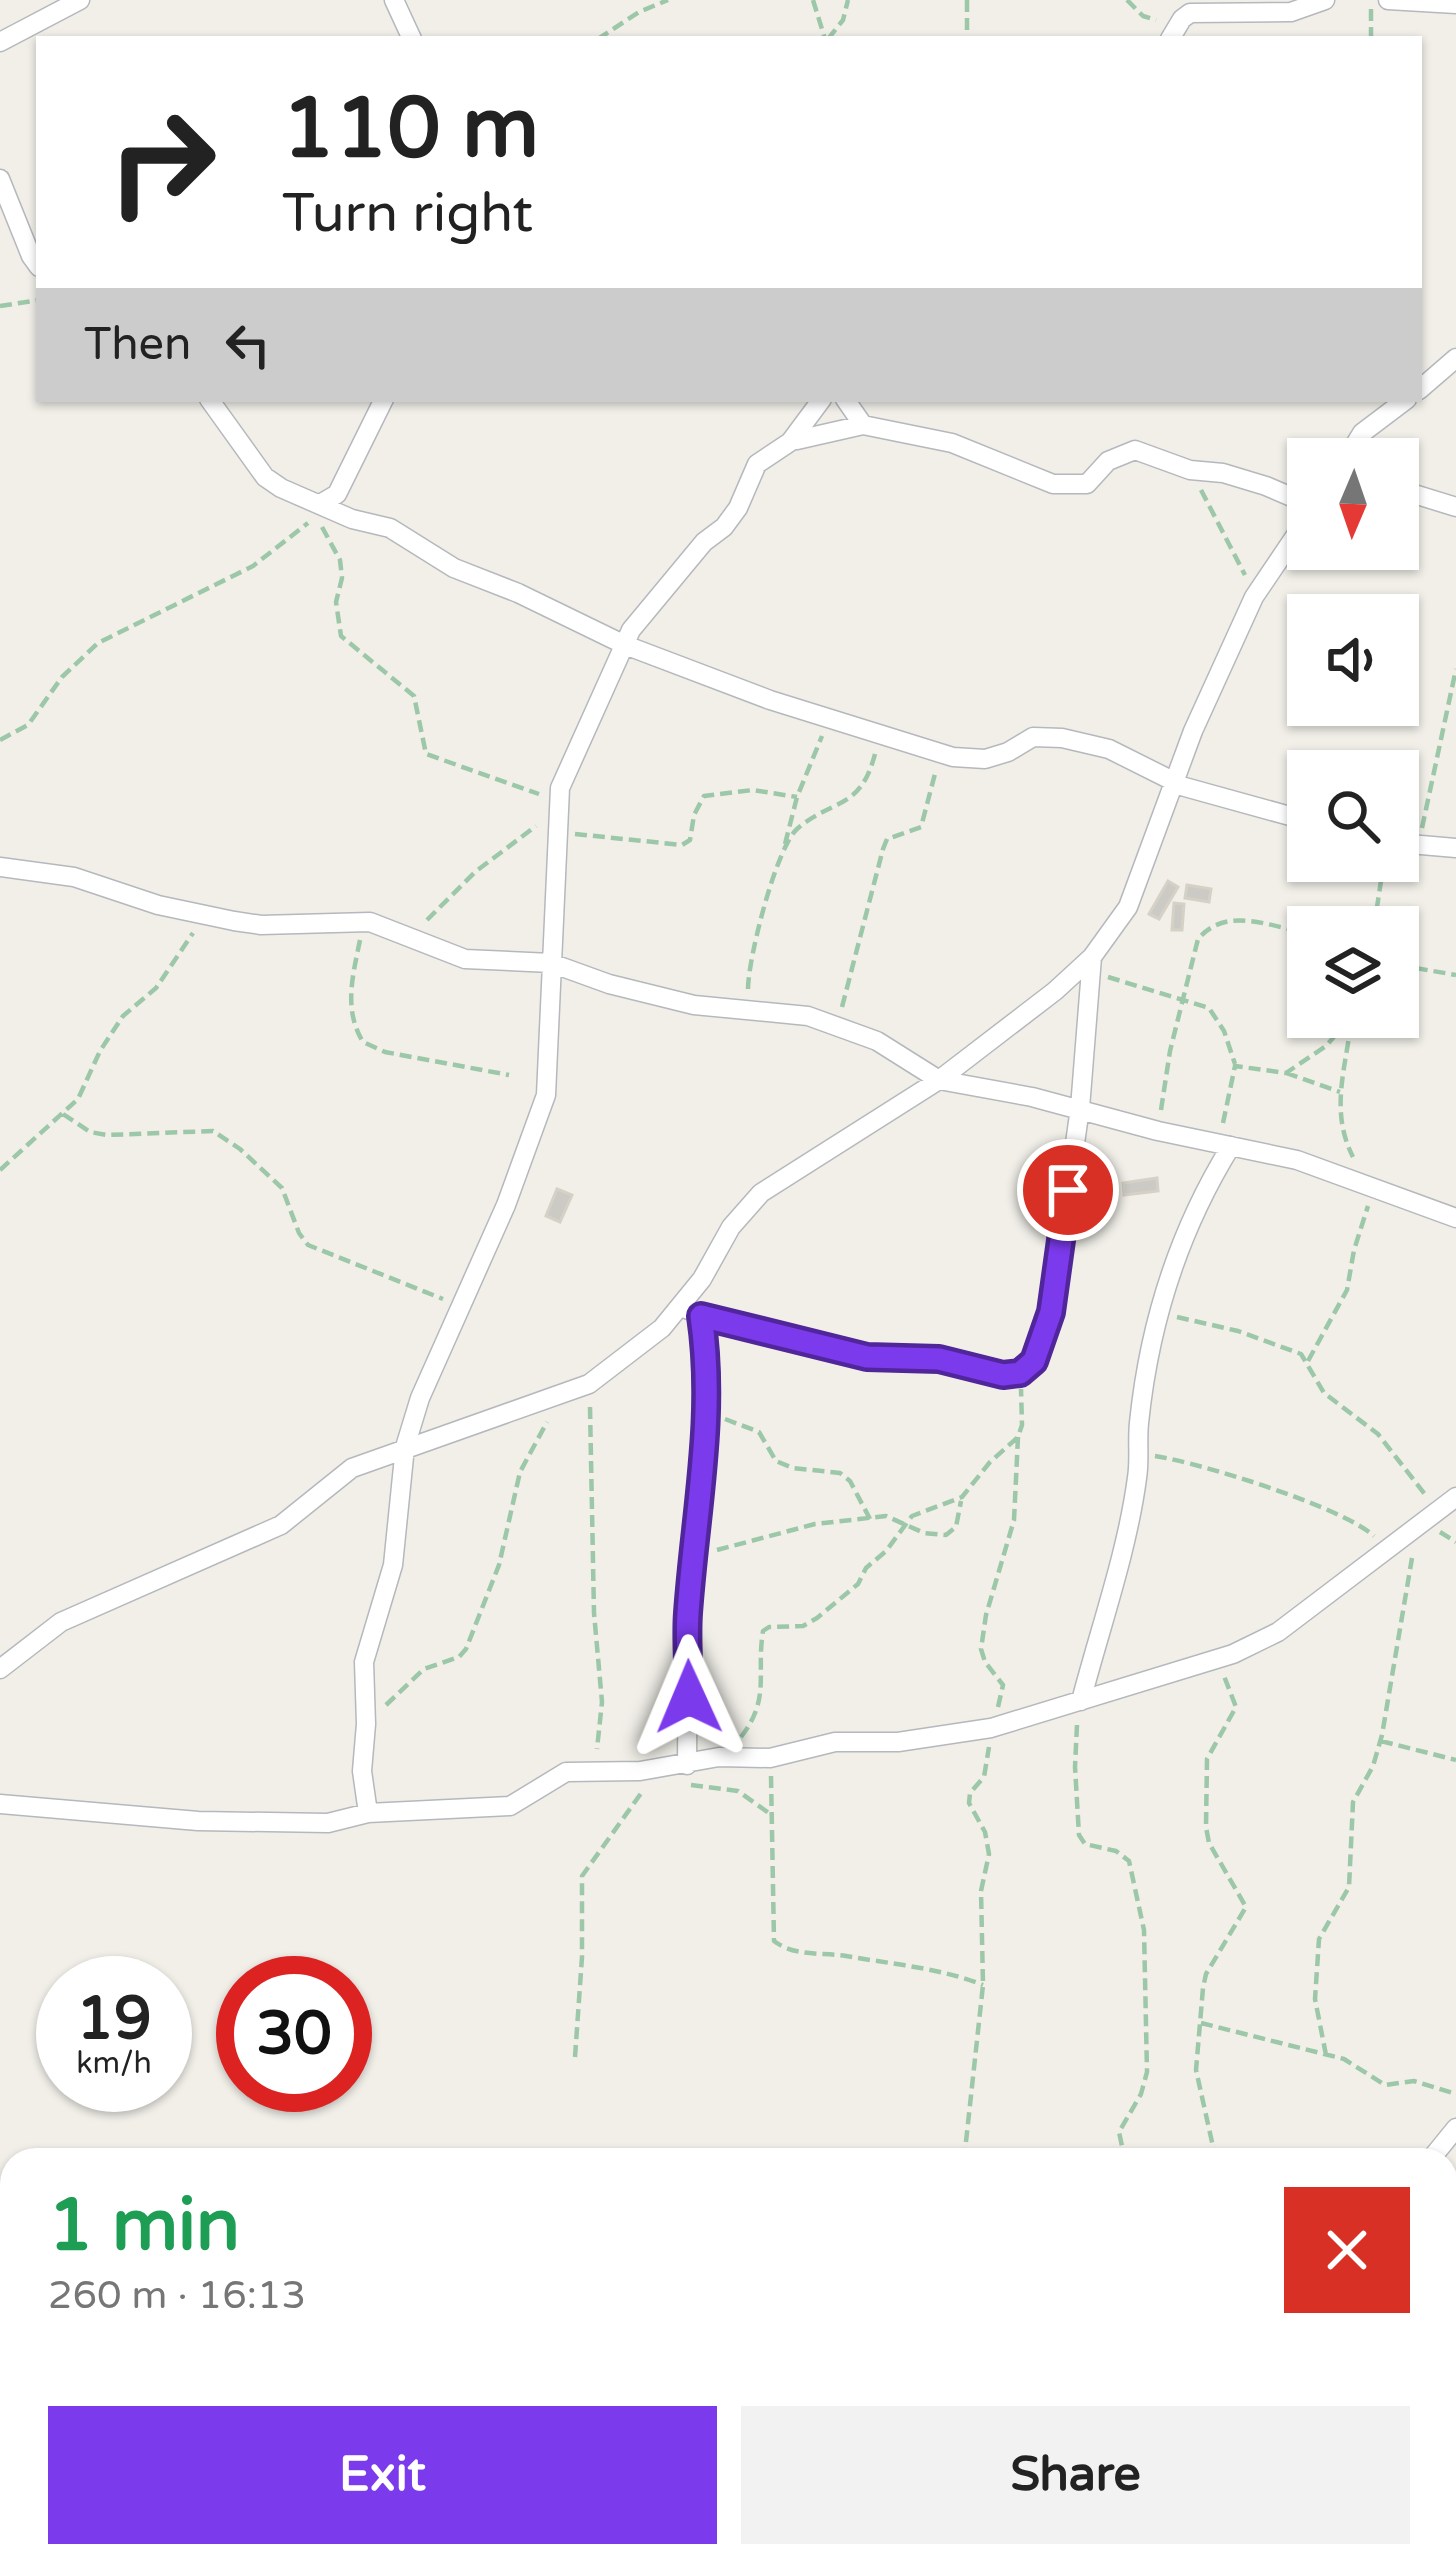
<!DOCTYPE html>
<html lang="en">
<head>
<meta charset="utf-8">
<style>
	body { margin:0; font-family:"Varela Round",sans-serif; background:#f2f2f2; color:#222; height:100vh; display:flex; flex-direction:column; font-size:45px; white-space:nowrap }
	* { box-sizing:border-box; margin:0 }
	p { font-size:39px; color:#767676 }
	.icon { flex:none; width:66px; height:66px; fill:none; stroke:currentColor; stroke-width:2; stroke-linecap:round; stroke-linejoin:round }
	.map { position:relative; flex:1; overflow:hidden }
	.sheet { position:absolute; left:0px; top:2148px; width:1458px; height:420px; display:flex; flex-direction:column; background:#fff; border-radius:36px 36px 0 0; box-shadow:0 3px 9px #0004 }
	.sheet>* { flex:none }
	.banner { position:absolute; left:36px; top:36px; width:1386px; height:366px; border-radius:0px; box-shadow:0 3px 9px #0004; background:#fff; color:#222; overflow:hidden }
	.needle { width:78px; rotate:182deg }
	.fabs { position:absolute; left:1287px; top:438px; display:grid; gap:24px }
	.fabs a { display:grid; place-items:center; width:132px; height:132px; border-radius:0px; background:#fff; box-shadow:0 3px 9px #0004; font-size:60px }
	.speed { position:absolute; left:36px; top:1956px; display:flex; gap:24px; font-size:60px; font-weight:700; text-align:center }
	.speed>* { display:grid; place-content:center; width:156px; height:156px; border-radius:50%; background:#fff; box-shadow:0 3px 9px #0004; line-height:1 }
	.speed small { font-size:30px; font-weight:400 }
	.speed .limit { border:18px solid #d22; background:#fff; color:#111 }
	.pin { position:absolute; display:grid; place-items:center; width:102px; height:102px; color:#fff; margin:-51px; border:6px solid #fff; border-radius:50%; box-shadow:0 3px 12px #0007 }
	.me { position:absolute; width:132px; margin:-66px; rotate:359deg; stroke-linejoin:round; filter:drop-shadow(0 0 9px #0008) }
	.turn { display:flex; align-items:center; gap:42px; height:252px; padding:0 48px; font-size:54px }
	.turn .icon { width:156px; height:156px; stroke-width:2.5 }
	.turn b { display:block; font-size:84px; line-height:102px }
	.then { display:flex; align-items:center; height:114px; padding:0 48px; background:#0003; gap:24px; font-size:45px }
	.round { display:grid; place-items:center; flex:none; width:126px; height:126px; border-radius:0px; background:#f2f2f2 }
	.headline { display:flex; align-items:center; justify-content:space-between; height:204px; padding:0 48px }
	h1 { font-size:72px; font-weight:700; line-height:90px; color:#1e9e55 }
	.primary-button { display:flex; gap:24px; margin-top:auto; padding:24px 48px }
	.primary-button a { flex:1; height:138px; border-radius:0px; background:#7c3aed; color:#fff; font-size:48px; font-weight:700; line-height:138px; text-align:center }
	.primary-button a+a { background:#f2f2f2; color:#222 }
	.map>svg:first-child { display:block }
</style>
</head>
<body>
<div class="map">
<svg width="1456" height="2568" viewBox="0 0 1456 2568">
	<rect width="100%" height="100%" fill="#f1efe8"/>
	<path fill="#cccac5" stroke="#d6d1c6" stroke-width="3" d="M1168,881L1178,887L1159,919L1149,914Z
		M1187,885L1211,889L1209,902L1185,898Z
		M1174,903L1184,904L1182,930H1172Z
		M1157,1178L1158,1191L1124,1195L1123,1183Z
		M557,1189L572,1195L560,1222L546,1216Z"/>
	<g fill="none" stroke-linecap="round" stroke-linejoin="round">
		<g stroke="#b5b8bc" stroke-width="21">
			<path id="minor" d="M394,0L412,39
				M1388,0L1456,4
				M1170,39L1182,19L1190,13L1291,12L1325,0
				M0,42L80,0
				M0,179L31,256L39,267
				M1419,390L1456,358
				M209,399L265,477L281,488L352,519L390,528L454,568L518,593L625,645L770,700L953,757L985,759L1008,752L1033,737L1062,738L1109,749L1175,782
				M845,399L863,425L952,443L1053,484H1087L1108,461L1135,450L1190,470L1223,473L1266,486L1308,504
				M797,440L863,425
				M1346,459L1362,433L1407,399
				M1398,489L1456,507
				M320,504L337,494L384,399
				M1174,784L1308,821
				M1398,843L1456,848
				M0,867L74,877L158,905L234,921L261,925L370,922L465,959L551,963L609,984L694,1005L808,1016L877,1041L939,1080L1032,1097L1158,1131L1297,1160L1456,1218
				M680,1307L737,1326L867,1356L939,1359L1003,1375L1028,1369L1042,1344L1051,1312L1080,1108L1092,957
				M0,1669L61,1622L281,1525L352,1468L589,1384L662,1328L702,1279L731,1227L761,1193L939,1080L1055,991L1092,957L1128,907L1193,731L1254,597L1308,517
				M1081,1701C1100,1628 1127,1553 1137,1478C1140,1460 1137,1441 1139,1423C1149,1325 1179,1230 1231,1146
				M687,1765L688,1615L708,1413L702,1316
				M0,1804L198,1821L328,1823L368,1813L510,1806L566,1772L640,1771L719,1757L770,1758L835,1742H898L991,1728L1233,1654L1278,1632L1456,1497
				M368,1813L362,1771L366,1724L364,1662L393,1565L405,1447L420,1398L506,1205L546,1095L560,788L631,630L704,542L724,527L738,508L757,464L790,442L822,399
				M1430,2160L1456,2128
				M1446,2218L1456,2217
				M1034,2568L1047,2556
				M1346,2568L1347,2556"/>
		</g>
		<path stroke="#9cc7a9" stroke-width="4.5" stroke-dasharray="12 6" stroke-linecap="butt" d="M813,0L825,39
			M967,0V39
			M1127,0L1143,16L1156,20
			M598,39L639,12L668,0
			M828,39L843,20L848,0
			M1371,39V9
			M0,306L39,300
			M1201,490L1245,575
			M322,527L340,560L342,578L336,602L341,636L414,696L426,754L539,794
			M0,740L28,725L62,677L98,643L253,566L308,523
			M1422,828L1456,669
			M575,834L682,845L690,840L694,815L704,796L753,790L797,797
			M785,844L797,797L822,736
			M427,920L475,872L536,826
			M1374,927L1384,861
			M360,940C353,975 343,1009 363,1042L385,1052L509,1075
			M1398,965L1456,975
			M1108,977L1209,1008L1224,1031L1235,1064
			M748,989C748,959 776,848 797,829C833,798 860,811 875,754
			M842,1007L883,849L887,839L921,827L936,770
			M1351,1023C1345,1071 1330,1112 1353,1157
			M1286,1073L1340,1092
			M1161,1110L1170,1051L1198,939C1227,905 1270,927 1308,933
			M63,1114L90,1132L107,1135L213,1131L240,1149L282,1188L299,1233L308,1245L443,1299
			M1223,1123L1235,1066L1286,1073L1326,1046L1351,1017
			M0,1170L78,1099L100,1051L123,1016L156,988L193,933
			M1177,1317L1238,1331L1301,1354L1324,1393L1378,1434L1427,1497
			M1308,1361L1347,1290L1354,1250L1368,1206
			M590,1407L594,1613L602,1702L597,1749
			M725,1419L759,1432L776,1461L793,1468L840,1473L850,1481L870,1519
			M1155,1456C1201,1463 1342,1507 1374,1536
			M1440,1532L1456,1542
			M717,1550L815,1524L886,1516L924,1533L946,1535L956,1527L961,1501
			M386,1705L424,1669L459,1657L466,1649L499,1565L520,1472L547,1422
			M998,1707L1003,1685L985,1662L981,1649L986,1615L1014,1520L1018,1437
			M1077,1725L1075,1767L1079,1835L1085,1844L1116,1851L1129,1861L1144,1930L1147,2072L1141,2094L1119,2132L1125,2160
			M741,1737C771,1698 756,1675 763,1631L769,1627L803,1626L817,1618L858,1584L866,1568L886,1551L912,1516L962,1497L990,1462L1018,1437L1022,1425L1021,1389
			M1381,1741L1456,1760
			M771,1776L774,1941C795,1957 821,1952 846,1956C891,1964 941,1968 983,1985
			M691,1785L738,1791L773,1816
			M1201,2023L1344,2059L1385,2085L1414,2081L1456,2094
			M1326,2055L1315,1999L1319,1939L1349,1887L1353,1802L1373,1766L1382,1735L1412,1558
			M575,2057L582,1957V1876L642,1792
			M964,2160L983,1985L981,1891L989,1854L985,1832L969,1803L970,1793L984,1777L989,1747
			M1216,2160L1196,2070L1203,1988L1206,1974L1246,1907L1209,1843L1206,1827L1207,1759L1236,1707L1224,1676
			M900,2556L934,2563L944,2556
			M787,2568L801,2556
			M1078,2568L1081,2556"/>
		<use href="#minor" stroke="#fff" stroke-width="18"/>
	</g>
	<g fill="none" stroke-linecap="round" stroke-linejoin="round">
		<g stroke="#51269a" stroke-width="30">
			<path id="route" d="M689,1697C689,1669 686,1641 688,1613C695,1513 716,1417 701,1316L867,1357L939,1359L1003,1375L1020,1373L1034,1361L1051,1312L1068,1190"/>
		</g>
		<use href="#route" stroke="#7c3aed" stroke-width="21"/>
	</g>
</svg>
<div class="fabs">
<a><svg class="needle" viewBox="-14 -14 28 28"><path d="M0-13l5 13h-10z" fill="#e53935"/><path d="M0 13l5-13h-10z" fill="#767676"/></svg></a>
<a><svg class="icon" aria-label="sound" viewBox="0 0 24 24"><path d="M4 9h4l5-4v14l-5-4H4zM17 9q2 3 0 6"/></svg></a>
<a><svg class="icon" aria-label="search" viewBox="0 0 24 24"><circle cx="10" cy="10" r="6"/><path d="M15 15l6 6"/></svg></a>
<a><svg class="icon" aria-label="layers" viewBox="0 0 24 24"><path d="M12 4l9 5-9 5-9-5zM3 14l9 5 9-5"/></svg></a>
</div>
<div class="speed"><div>19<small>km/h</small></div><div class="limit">30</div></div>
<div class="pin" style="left:1068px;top:1190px;background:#d93025"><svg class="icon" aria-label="arrive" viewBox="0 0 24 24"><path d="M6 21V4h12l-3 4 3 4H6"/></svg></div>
<svg class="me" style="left:689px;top:1697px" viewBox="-20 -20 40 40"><path d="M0-17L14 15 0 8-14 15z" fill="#7c3aed" stroke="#fff" stroke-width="4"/></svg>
<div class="banner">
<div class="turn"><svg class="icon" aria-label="right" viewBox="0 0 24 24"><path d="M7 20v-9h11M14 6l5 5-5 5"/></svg><div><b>110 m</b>Turn right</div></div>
<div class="then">Then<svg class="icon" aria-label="left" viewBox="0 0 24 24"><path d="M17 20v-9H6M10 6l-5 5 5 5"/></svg></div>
</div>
<section class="sheet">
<div class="headline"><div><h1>1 min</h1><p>260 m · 16:13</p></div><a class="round" style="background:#d93025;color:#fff"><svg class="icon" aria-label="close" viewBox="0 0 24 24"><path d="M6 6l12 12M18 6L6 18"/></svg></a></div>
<div class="primary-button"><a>Exit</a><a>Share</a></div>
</section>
</div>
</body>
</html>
